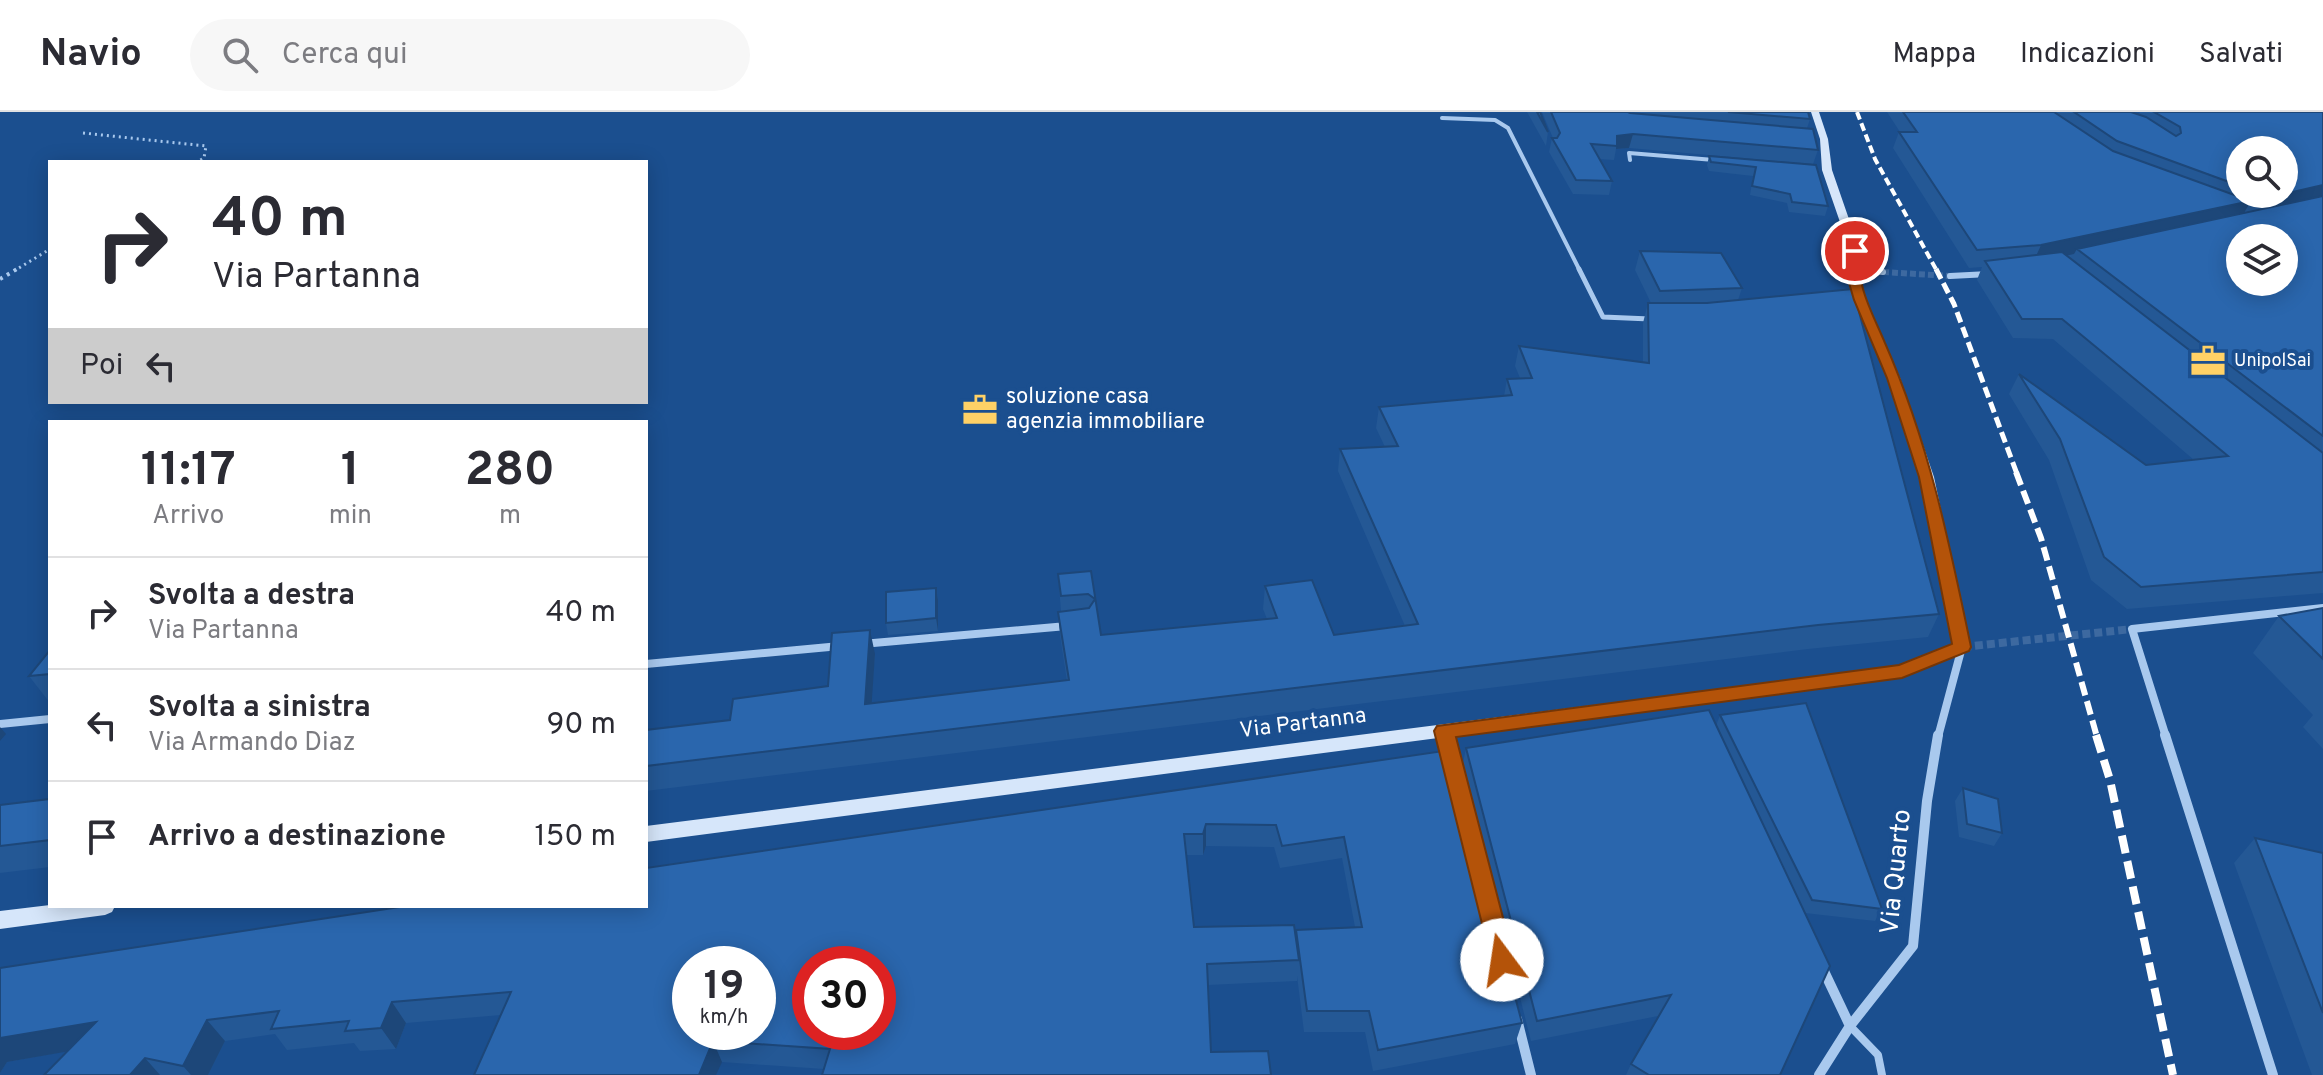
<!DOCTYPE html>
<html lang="it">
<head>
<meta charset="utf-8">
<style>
	body { margin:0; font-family:Overpass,sans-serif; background:#f7f7f7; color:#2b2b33; height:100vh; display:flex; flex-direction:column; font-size:30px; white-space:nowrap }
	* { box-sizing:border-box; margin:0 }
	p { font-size:26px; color:#7c7c81 }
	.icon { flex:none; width:44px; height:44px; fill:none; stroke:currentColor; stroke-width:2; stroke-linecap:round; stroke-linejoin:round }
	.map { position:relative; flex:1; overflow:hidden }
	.sheet { position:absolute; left:48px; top:308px; width:600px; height:488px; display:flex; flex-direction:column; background:#fff; border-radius:0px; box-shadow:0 4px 20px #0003 }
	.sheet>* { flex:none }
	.hud { position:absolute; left:48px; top:48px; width:600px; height:244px; border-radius:0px; box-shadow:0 4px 20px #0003; background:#fff; color:#2b2b33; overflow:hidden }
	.controls { position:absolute; left:2226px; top:24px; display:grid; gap:16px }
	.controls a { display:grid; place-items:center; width:72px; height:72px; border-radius:50%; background:#fff; box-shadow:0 4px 20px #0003; font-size:40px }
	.speed { position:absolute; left:672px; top:834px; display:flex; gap:16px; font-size:40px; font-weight:700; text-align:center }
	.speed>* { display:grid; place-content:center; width:104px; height:104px; border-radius:50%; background:#fff; box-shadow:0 4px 20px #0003; line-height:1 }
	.speed small { font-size:20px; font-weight:400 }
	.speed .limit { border:12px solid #d22; background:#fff; color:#111 }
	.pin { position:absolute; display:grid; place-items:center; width:68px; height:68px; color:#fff; margin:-34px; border:4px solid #fff; border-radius:50%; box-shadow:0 2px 8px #0007 }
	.me { position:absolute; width:88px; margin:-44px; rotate:346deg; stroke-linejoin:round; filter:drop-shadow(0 0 6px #0008) }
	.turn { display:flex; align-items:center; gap:28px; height:168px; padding:0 32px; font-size:36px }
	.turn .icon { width:104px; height:104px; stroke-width:2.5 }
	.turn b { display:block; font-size:56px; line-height:68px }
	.then { display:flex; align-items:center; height:76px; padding:0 32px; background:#0003; gap:16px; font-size:30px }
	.eta { display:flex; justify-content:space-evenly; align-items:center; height:136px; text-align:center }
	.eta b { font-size:48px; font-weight:700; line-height:56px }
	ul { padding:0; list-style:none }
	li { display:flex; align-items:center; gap:24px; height:112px; padding:0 32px; border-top:2px solid #e1e1e2 }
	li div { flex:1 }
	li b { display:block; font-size:30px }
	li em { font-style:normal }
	header { display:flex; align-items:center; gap:48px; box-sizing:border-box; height:112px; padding:0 40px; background:#fff; border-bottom:2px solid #e1e1e2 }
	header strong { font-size:38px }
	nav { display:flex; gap:44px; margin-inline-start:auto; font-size:28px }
	.search { width:560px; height:72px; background:#f7f7f7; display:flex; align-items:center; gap:20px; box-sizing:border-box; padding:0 28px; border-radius:44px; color:#7c7c81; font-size:30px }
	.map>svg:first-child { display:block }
</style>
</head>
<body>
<header>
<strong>Navio</strong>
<div class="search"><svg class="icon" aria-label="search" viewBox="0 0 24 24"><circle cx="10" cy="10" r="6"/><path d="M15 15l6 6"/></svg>Cerca qui</div>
<nav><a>Mappa</a><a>Indicazioni</a><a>Salvati</a></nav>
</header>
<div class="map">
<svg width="2323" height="963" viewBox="0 0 2323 963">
	<rect width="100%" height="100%" fill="#1b4f8f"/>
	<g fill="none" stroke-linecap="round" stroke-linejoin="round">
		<path stroke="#3d69a0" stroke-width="6" stroke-dasharray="6 3" stroke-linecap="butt" d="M1883,160L1950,164"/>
		<path stroke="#3d69a0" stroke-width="8" stroke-dasharray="8 4" stroke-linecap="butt" d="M1963,535L2132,517"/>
		<path stroke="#a9c9ee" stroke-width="3" stroke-dasharray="2 4" stroke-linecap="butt" d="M83,21L206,34L204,46L197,50
			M14,159L50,137"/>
		<path stroke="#a9c9ee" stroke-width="4" stroke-dasharray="3 5" stroke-linecap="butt" d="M0,167L17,157"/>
		<path stroke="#a9c9ee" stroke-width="4" d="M1442,6L1495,8L1508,16L1580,159
			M1630,48L1629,41L1714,48"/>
		<path stroke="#a9c9ee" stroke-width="5" d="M1579,157L1603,205L1650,207"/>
		<path stroke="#a9c9ee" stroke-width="8" d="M1850,914L1878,943L1882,963"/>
		<path stroke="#a9c9ee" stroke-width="5" d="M1851,157L1868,159"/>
		<path stroke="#a9c9ee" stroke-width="6" d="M1851,157L1883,160
			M1950,164L1989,162"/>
		<path stroke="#a9c9ee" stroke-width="8" d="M862,532L1067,514
			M646,552L840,534
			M0,612L50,607
			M1444,619L1445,625
			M1938,625L1962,535
			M2166,625L2132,517L2323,496"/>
		<path stroke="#a9c9ee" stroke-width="10" d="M1445,623L1451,646
			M2165,623L2273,963
			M1822,855L1850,914
			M1517,907L1531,963
			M1819,963L1850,914L1913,834L1927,689L1938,623"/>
		<path fill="#d6e6fa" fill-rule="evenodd" d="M1811,0H1819L1828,27L1832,58L1860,139L1856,157L1866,188L1900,266L1934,365L1970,535L1968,539L1902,565L646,730V714L1899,554L1953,532L1920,365L1888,266L1854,188L1846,157L1850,139L1822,58L1820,27Z
			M50,793V794H115L112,800L105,803L0,817V799Z"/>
		<path stroke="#fff" stroke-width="4" stroke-dasharray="8 4" stroke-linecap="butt" d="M1857,0L1875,47L1937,159"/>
		<path stroke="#fff" stroke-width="5" stroke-dasharray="11 5" stroke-linecap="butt" d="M1936,157L1954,192L2017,362"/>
		<path stroke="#fff" stroke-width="6" stroke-dasharray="14 6" stroke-linecap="butt" d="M2016,360L2041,426L2097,625"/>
		<path stroke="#fff" stroke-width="8" stroke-dasharray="18 8" stroke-linecap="butt" d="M2096,623L2110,668L2173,963"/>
	</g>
	<path fill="#245895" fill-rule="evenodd" d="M1527,0H1540L1548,20L1546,34Z
		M1542,0H1808L1810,7L1807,16L1818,38L1813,52L1629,36L1616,37L1614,48L1599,47L1612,69L1609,83L1573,82L1549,40L1552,26H1553Z
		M1887,0H2131L2139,2L2140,0H2323V481L2127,497L2091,468L2049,348L2009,282L2019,262L2146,353L2194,348L2053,227L2013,226L1977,168L1982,155L1969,156L1893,36L1899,20H1900ZM2240,38L2284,82H2240Z
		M1709,44L1816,53L1828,94L1825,104L1789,100L1787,91L1750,83L1753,64L1709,59L1707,53Z
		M1640,139L1742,176L1738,188L1939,502L1928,525L1808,537L646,679V618L730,608L828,574L875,542L871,591L1067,569L1060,523L1058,500L1061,499L1058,462L1091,459L1101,523L1267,507L1263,497L1265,474L1334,523L1405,514L1338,359L1340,337L1385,335L1376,316L1379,295L1504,284L1507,267L1520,266L1515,254L1519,234L1643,250V211L1648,191H1651L1635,158Z
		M936,476L938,488V519L888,523L886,511Z
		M2323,496V637L2303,615L2313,603L2253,541L2279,504Z
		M50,538V591L29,564Z
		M1720,603L1882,797L1875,809L1805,801L1780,963H1626L1631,952L1658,904L1531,929L1462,656L1466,636L1716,614Z
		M1450,638L1522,911L1515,932L1373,959L1365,920H1304L1297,864V869L1208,873L1211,940L824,957L722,950L501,903L406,911L396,937L360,939L354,931L287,938L275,922L225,929L208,963H44L68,939L7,950L0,961V856ZM1206,734L1274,735L1280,756L1342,746L1355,815L1296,818V825L1194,815L1186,743H1203Z
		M1963,676L2002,721L1994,734L1959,725L1955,689Z
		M50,687V755L0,761V693Z
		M2255,726L2323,741V963H2312L2234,751Z"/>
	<path fill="#1d4779" d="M1633,22L1629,36L1616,37L1617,24Z
		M2323,73V86L2261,102L2270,85Z
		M2251,89L2241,106L2077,137L2074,142L2033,151L2041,133Z
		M936,476L938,488V519L936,506Z
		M870,518L875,542L870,616L865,592Z
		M0,615L6,622L0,629Z
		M1206,712V734L1203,743V722Z
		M392,890L406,911L396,937L381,916Z
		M207,908L225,929L208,963H191L183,954Z
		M96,910L116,931L7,950L0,961V926Z
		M713,929L722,950L716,963H699Z
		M145,946L160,963H130Z"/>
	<path fill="#2a66ad" stroke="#1d4779" stroke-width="2" fill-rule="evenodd" d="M1537,0H1540L1548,20Z
		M1551,0H1628L1630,1L1813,17L1818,38L1633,22L1617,24V34L1591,32L1612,69L1576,68L1552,26H1557L1560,21Z
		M1728,0H1808L1810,7Z
		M1903,0H2054L2113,39L2251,89L2041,133L1977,138L1899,20H1917Z
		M2074,0H2131L2146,5L2176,24L2181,21L2180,15L2154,0H2323V73L2284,82V38H2240V74L2117,29Z
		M1709,44L1816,53L1828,94L1792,90L1790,82L1752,74L1756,55L1711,50Z
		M2263,82H2282L2270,85Z
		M2323,84V324L2077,137ZM2240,126H2284V170H2240Z
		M1640,139L1721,141L1742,176L1660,179Z
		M2062,140L2323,341V460L2141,475L2104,445L2060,327L2019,262L2146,353L2228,344L2062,207H2022L1985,149Z
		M1853,177L1939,502L1818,513L646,654V618L730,608L733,587L828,574L832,521L870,518L865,592L1069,568L1058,500L1089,496L1095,487L1088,482L1061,484L1058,462L1091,459L1101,523L1277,506L1265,474L1312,468L1334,523L1418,512L1340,337L1398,334L1379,295L1512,283L1507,267L1532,266L1519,234L1649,251L1648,191H1707Z
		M936,476V506L886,511V480Z
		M2323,496V547L2279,504Z
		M50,538V562L29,564Z
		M1806,591L1882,797L1812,788L1720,603Z
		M1709,598L1830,854L1780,963H1649L1631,952L1671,883L1537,909L1466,636Z
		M1450,638L1522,911L1378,938L1369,899H1307L1296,818L1362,815L1344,725L1282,734L1276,713L1206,712L1203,722H1184L1194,815L1294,813L1299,848L1207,852L1211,940L1268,939L1271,963H822L830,937L713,929L699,963H474L511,880L392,890L381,916L345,919L349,909L271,917L279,899L207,908L183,954L145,946L130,963H44L96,910L0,926V856L406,794H646V756ZM690,852H758V920H690ZM810,852H878V920H810Z
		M1963,676L1998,687L2002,721L1967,712Z
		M50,687V728L0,734V693Z
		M2255,726L2323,741V901Z"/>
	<path fill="#b45309" stroke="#753606" stroke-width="2" d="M1851,136L1861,139C1854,171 1873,202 1885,231C1929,331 1949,429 1971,535L1969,539L1902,566L1456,625L1514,848L1511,856L1502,859L1493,856L1434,619L1437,614L1899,553L1952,532L1919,365L1887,266L1854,188L1845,157Z"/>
	<defs>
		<g id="office-bare" transform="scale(2.76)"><path d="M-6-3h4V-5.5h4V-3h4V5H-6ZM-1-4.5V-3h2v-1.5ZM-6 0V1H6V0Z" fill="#ffd166" stroke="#1b4f8f" stroke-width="2.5" paint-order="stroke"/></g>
	</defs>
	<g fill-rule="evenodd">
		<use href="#office-bare" x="2208" y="249"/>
		<use href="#office-bare" x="980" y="298"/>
	</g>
	<g text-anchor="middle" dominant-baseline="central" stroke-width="8" stroke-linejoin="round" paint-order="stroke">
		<g font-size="18" fill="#fff" stroke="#1b4f8f" text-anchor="start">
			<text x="2234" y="249">UnipolSai</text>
		</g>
		<g font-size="22" fill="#fff" stroke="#1b4f8f" text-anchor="start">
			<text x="1006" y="285">soluzione casa<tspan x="1006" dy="25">agenzia immobiliare</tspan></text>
		</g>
		<g font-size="22" fill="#fff" stroke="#1b4f8f">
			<text transform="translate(1303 612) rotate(-7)">Via Partanna</text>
		</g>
		<g font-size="26" fill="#fff" stroke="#1b4f8f">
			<text transform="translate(1897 760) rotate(-84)">Via Quarto</text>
		</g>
	</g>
</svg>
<div class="controls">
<a><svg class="icon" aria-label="search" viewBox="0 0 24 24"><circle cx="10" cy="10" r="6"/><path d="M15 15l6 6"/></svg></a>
<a><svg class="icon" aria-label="layers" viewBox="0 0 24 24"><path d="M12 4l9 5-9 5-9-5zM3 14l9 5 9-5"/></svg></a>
</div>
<div class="speed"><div>19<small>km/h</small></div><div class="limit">30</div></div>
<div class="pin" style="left:1855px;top:139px;background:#d93025"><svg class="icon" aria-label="arrive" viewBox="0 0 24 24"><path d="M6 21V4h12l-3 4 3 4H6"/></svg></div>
<svg class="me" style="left:1502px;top:848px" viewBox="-20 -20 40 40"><circle r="19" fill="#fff"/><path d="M0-13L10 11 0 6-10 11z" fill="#b45309"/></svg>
<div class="hud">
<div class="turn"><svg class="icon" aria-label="right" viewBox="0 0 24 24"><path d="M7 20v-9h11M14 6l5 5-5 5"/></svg><div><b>40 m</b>Via Partanna</div></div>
<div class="then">Poi<svg class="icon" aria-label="left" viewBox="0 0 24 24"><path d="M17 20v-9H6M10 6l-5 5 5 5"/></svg></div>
</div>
<section class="sheet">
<div class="eta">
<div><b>11:17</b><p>Arrivo</p></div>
<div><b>1</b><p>min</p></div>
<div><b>280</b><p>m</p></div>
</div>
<ul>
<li><svg class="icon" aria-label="right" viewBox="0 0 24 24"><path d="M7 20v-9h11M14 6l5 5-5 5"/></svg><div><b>Svolta a destra</b><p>Via Partanna</p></div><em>40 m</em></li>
<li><svg class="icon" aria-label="left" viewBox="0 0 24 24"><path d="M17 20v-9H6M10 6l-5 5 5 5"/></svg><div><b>Svolta a sinistra</b><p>Via Armando Diaz</p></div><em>90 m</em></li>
<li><svg class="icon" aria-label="arrive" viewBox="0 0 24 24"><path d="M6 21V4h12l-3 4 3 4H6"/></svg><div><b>Arrivo a destinazione</b></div><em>150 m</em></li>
</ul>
</section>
</div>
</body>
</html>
